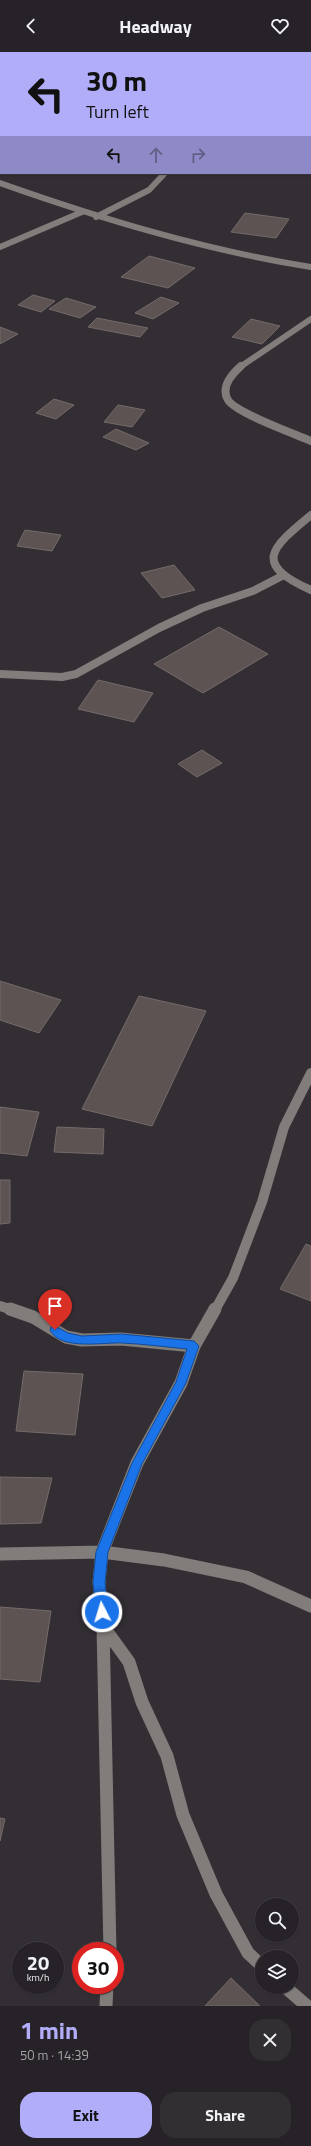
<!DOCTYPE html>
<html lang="en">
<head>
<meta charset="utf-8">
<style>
	body { margin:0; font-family:"Titillium Web",sans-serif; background:#322f33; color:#f1f3f6; height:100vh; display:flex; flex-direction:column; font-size:15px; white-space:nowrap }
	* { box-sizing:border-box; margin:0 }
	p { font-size:13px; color:#a4a4a7 }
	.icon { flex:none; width:22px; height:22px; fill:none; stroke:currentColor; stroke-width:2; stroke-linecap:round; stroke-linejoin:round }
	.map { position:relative; height:1954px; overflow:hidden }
	.panel { display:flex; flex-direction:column; background:#262227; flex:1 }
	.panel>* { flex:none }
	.top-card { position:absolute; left:0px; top:0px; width:311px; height:122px; box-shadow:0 1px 3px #0004,0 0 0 1px #423f44; background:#b2adf9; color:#111; overflow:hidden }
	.controls { position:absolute; left:255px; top:1846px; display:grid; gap:8px }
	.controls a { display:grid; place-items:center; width:44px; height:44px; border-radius:50%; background:#262227; box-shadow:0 1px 3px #0004,0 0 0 1px #423f44; font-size:20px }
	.speed { position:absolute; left:12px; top:1890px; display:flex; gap:8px; font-size:20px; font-weight:700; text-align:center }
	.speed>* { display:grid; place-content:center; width:52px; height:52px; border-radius:50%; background:#262227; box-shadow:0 1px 3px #0004,0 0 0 1px #423f44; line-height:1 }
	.speed small { font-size:10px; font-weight:400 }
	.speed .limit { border:6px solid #d22; background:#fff; color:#111 }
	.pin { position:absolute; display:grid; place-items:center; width:34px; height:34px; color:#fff; margin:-41px -17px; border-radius:50% 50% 50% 0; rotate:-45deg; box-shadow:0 0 4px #0007 }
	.pin .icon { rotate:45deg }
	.me { position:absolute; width:44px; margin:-22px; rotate:355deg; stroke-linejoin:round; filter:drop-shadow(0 0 3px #0008) }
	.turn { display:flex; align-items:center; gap:14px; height:84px; padding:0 20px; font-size:18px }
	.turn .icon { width:52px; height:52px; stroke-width:2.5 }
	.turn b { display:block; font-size:28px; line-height:34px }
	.lanes { display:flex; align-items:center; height:38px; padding:0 20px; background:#0003; justify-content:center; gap:20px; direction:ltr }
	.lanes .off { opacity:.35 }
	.round { display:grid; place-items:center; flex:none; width:42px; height:42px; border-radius:16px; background:#322f33 }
	.headline { display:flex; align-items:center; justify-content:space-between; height:68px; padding:0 20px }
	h1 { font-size:24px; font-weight:700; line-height:30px; color:#b2adf9 }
	.cta { display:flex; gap:8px; margin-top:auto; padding:8px 20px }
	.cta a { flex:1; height:46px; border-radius:16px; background:#b2adf9; color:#111; font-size:16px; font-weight:700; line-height:46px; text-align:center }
	.cta a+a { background:#322f33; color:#f1f3f6 }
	header { display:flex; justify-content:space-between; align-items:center; height:52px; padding:0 20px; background:#262227; font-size:18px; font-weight:700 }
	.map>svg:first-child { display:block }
</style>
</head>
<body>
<header><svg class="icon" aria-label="back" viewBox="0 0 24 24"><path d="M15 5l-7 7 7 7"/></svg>Headway<svg class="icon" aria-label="heart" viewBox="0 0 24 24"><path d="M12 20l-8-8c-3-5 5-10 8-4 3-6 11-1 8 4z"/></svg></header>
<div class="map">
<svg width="311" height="1954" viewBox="0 0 311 1954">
	<rect width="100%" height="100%" fill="#332e34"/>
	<path fill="#5d5352" stroke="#746b69" d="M245,161L289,167L276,186L231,180Z
		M149,204L195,216L168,236L121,225Z
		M33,243L55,249L41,260L18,253Z
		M161,245L179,251L153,267L135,261Z
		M66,246L96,255L80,266L49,257Z
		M97,266L148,276L140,285L88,275Z
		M251,267L280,274L262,292L232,285Z
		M0,275L18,282L0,292Z
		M54,347L74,353L56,367L36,361Z
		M118,353L145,358L132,375L104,370Z
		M116,377L149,391L136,398L103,385Z
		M25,478L61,483L52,499L17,494Z
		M174,513L195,538L162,546L141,521Z
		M219,575L268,602L203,641L154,612Z
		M98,628L153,641L134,670L78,657Z
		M202,698L222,711L197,725L178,712Z
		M0,929L61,948L39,981L0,968Z
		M139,944L206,959L152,1074L82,1057Z
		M0,1055L39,1060L27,1104L0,1101Z
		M57,1075L104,1077L103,1102L54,1100Z
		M0,1128H10V1171L0,1172Z
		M306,1192L311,1194V1249L280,1237Z
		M24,1319L83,1322L75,1383L16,1379Z
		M0,1425L52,1426L41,1471L0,1472Z
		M0,1555L51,1559L40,1630L0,1627Z
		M0,1766L5,1767L0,1789Z
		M231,1926L260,1954H205Z"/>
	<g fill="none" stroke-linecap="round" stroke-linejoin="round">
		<path stroke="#817d7b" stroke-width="6" d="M144,0L148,1
			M0,131C102,167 204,198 311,215
			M96,165L149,138L165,121
			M0,195L82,160
			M240,315L311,267"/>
		<path stroke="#817d7b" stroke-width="8" d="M241,314C233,321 220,335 228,348C236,361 295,382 311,389
			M311,463C271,496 252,512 311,538
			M0,622L62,625L76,622L159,576L202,556L253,539L282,524"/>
		<path stroke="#817d7b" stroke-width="10" d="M0,1254L13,1258
			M215,1258L233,1226L262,1150L284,1075L311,1021"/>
		<path stroke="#817d7b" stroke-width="13" d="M10,1257L33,1265L66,1285L82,1288L121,1287L194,1294
			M0,1502L102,1500L164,1508L246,1525L311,1554
			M103,1574L129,1610L142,1650L167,1704L183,1763L216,1842L248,1901L262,1914
			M110,1899L103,1574L99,1530L102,1500L137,1411L181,1331L194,1294L215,1257
			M285,1935L307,1954
			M106,1954L107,1933"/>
	</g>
	<path fill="#1a73e8" stroke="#114b97" d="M55,1274L68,1281L82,1284L122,1282L194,1289L199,1294L186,1331L142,1412L108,1500L105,1530L108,1560L106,1563L102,1565L98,1563L96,1560L93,1530L96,1500L132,1411L176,1330L187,1297C166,1295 144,1292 122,1291C104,1290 60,1299 50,1278L51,1275Z"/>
</svg>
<div class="controls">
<a><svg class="icon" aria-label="search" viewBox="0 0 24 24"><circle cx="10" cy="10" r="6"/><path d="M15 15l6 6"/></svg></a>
<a><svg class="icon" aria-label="layers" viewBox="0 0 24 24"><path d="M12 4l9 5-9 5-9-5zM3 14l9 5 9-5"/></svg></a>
</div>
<div class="speed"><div>20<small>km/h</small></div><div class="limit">30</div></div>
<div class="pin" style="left:55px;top:1278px;background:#d93025"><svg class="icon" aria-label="arrive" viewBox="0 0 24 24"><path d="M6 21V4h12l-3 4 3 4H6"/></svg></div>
<svg class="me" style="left:102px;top:1560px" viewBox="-20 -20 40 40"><circle r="17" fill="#1a73e8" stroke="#fff" stroke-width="3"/><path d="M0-11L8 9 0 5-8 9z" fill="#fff"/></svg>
<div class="top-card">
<div class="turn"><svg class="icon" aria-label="left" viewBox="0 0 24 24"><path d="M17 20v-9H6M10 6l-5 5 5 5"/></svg><div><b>30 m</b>Turn left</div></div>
<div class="lanes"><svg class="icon" aria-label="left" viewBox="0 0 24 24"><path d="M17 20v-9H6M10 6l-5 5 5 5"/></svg><svg class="icon off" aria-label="ahead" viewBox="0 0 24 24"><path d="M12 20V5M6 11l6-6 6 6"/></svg><svg class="icon off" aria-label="right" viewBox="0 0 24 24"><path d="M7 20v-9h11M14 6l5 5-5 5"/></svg></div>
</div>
</div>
<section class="panel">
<div class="headline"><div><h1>1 min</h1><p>50 m · 14:39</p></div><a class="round"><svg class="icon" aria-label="close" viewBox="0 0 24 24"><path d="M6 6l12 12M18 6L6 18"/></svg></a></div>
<div class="cta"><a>Exit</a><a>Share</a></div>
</section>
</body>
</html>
